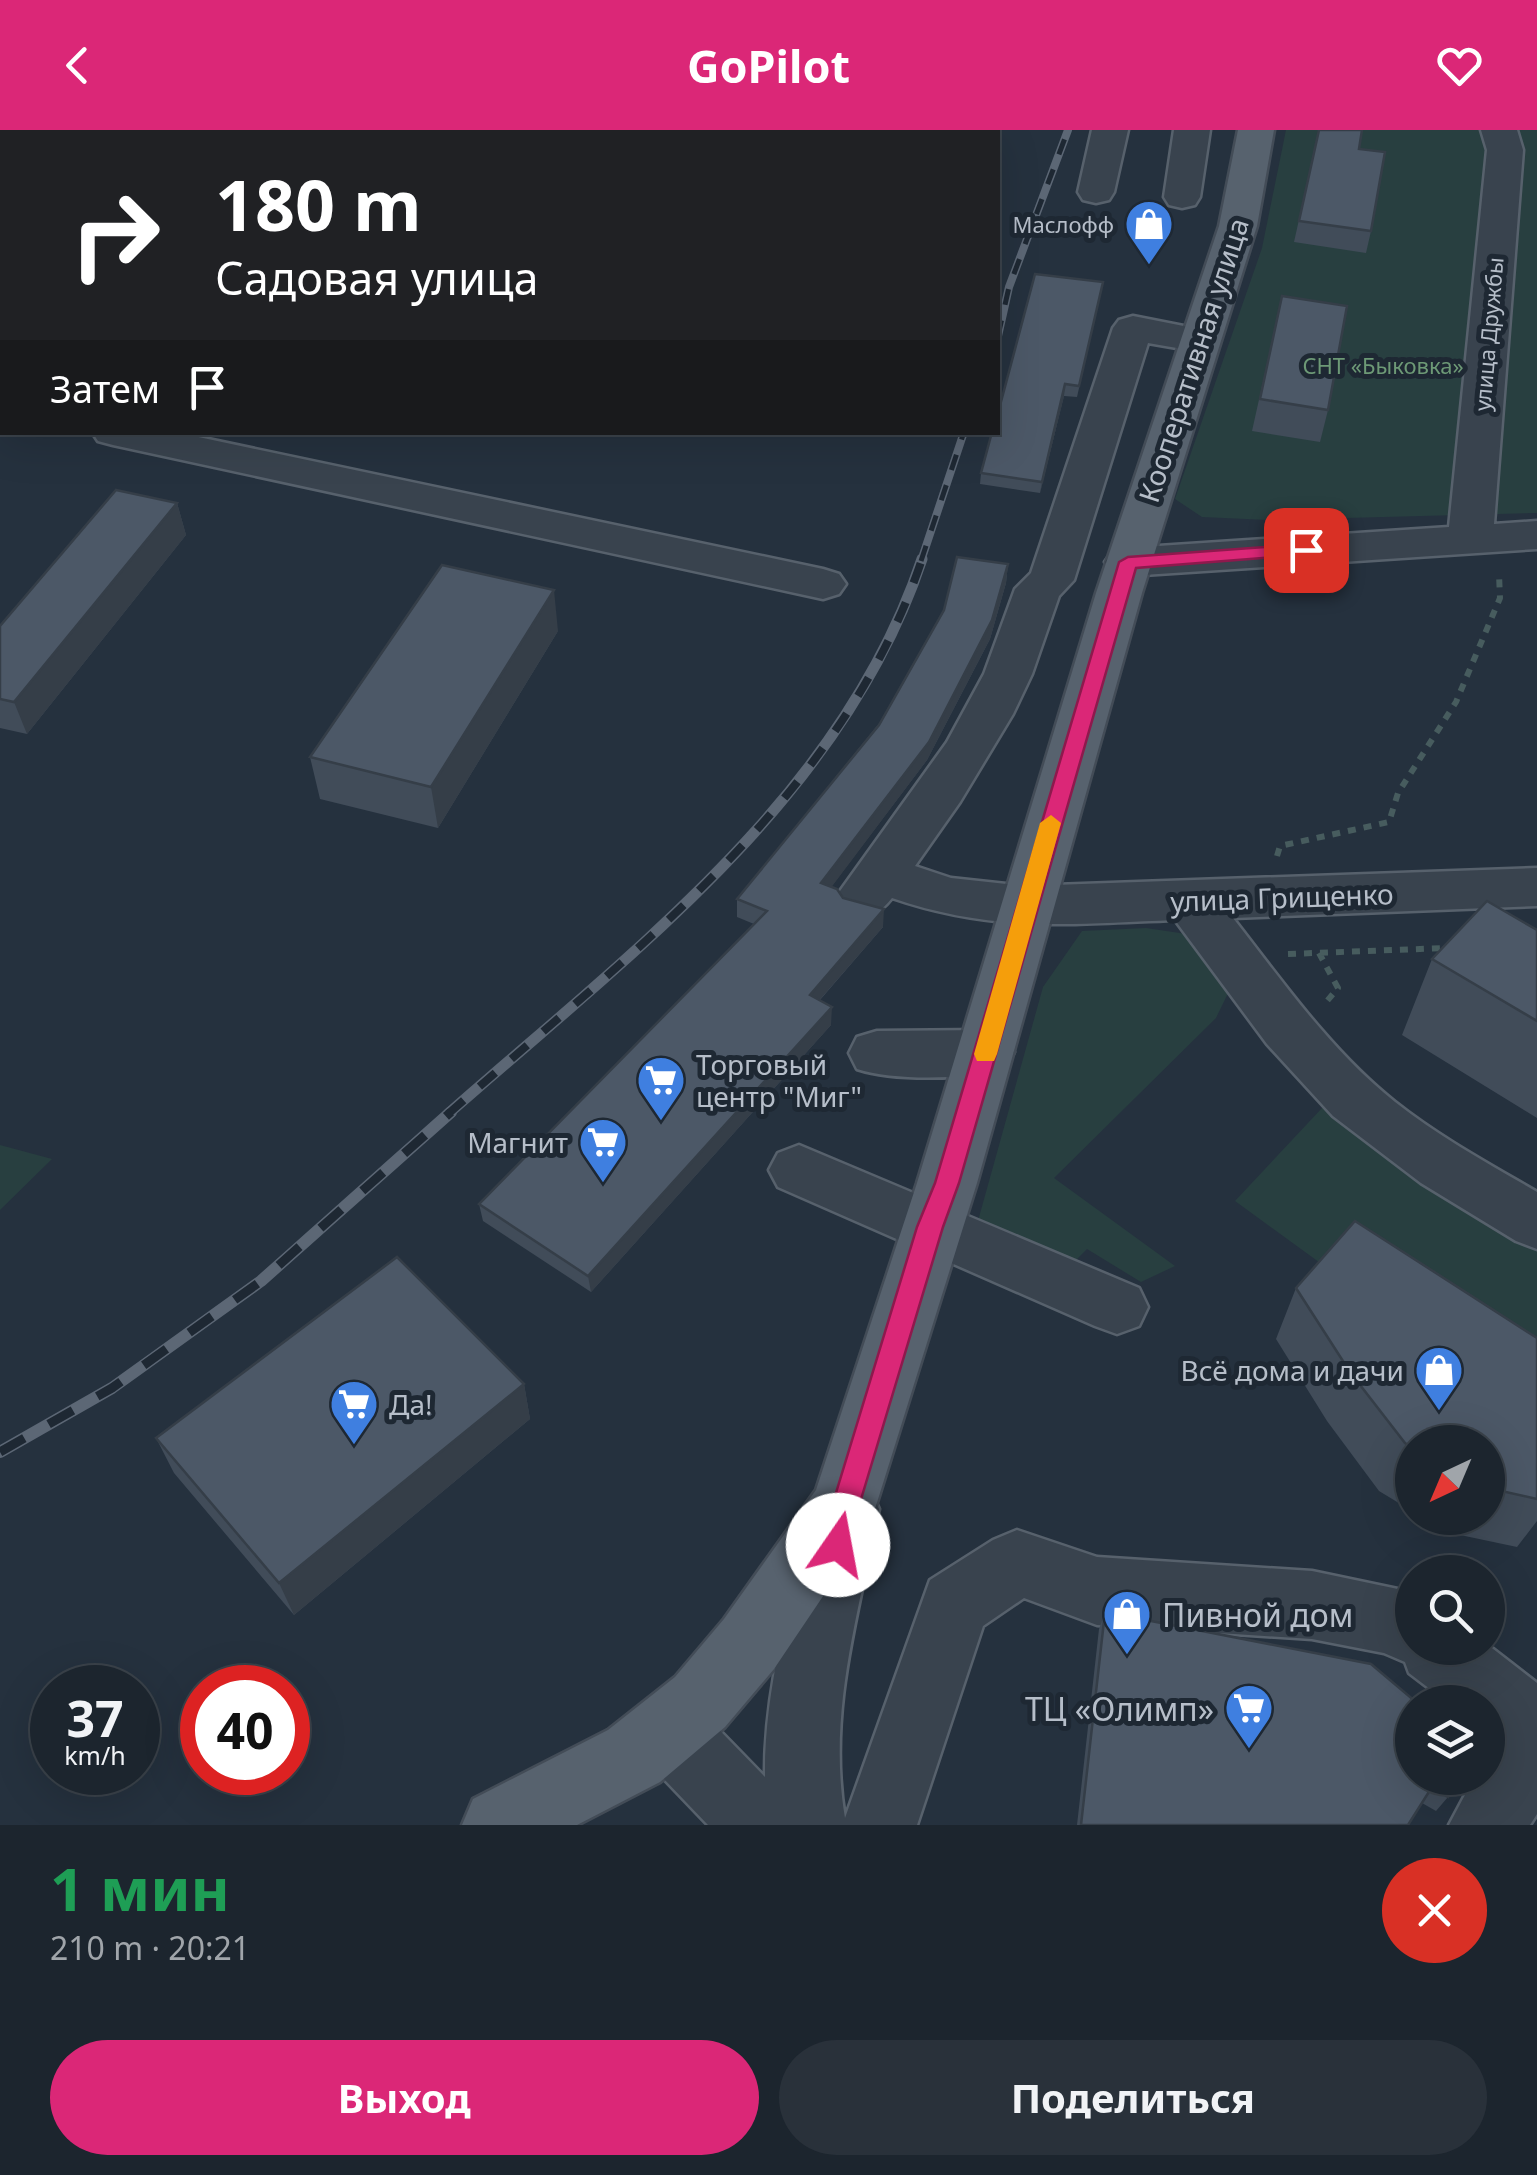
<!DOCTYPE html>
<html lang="ru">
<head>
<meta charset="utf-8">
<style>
	body { margin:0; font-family:"Noto Sans",sans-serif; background:#29313a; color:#f1f3f6; height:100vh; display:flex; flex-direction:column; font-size:38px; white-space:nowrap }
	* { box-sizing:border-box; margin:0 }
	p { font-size:32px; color:#a0a5aa }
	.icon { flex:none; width:55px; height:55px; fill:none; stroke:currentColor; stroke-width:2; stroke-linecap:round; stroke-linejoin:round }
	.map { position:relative; height:1695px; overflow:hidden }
	.drawer { display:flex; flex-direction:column; background:#1c252e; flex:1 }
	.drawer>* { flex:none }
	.guide { position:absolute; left:0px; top:0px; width:1000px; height:305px; box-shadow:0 10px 40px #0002,0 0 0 2px #3a424a; background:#202124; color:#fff; overflow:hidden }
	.needle { width:65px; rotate:224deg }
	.tools { position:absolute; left:1395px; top:1295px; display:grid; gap:20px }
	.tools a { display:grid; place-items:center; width:110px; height:110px; border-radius:50%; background:#1c252e; box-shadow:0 10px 40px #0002,0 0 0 2px #3a424a; font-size:50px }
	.speed { position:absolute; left:30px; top:1535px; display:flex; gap:20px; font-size:50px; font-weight:700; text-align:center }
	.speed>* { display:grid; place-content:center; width:130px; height:130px; border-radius:50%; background:#1c252e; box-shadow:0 10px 40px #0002,0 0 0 2px #3a424a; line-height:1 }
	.speed small { font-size:25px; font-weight:400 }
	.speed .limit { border:15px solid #d22; background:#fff; color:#111 }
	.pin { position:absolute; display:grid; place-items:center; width:85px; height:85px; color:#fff; margin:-42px; border-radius:20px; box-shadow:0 5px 15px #0006 }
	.me { position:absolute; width:110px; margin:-55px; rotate:12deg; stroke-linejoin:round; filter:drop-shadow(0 0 8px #0008) }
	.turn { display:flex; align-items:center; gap:35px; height:210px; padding:0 50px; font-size:45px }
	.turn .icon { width:130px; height:130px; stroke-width:2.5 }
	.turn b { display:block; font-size:70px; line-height:85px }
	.then { display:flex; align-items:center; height:95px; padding:0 50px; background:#0003; gap:20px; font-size:38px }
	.round { display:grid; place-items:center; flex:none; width:105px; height:105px; border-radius:52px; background:#29313a }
	.overview { display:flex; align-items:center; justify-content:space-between; height:170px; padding:0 50px }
	h1 { font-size:60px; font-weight:700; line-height:75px; color:#1e9e55 }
	.button { display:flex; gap:20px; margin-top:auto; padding:20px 50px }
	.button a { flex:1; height:115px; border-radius:60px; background:#db2777; color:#fff; font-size:40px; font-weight:700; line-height:115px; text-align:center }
	.button a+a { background:#29313a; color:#f1f3f6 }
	header { display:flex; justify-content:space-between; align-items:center; height:130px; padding:0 50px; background:#db2777; color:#fff; font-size:45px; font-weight:700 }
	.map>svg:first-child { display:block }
</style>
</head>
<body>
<header><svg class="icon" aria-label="back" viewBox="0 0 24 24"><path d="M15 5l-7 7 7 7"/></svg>GoPilot<svg class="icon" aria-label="heart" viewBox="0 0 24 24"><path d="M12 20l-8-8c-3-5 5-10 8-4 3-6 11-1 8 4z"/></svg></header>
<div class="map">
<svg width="1537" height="1695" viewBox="0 0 1537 1695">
	<rect width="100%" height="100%" fill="#25313e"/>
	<path fill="#283f40" d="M1286,0H1537V383L1268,390L1202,387L1175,369L1262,118Z
		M1146,798L1193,805L1231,857L1216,888L1054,1048L1175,1136L1141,1152L1087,1119L1073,1133L976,1098L1043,857L1082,801Z
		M1323,977L1537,1119V1278L1334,1143L1235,1071Z
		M0,1015L52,1029L0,1080Z"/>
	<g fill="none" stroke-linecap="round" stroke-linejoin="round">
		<g stroke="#57616c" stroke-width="5">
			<path id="minor" d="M1092,0H1128L1114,62L1109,70L1096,73L1083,70L1078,62Z
				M1174,0H1210L1200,67L1195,75L1182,78L1169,75L1164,67Z
				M1481,0H1517L1523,20L1494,394L1537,391V419L1128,446L1112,442L1105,432L1112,422L1128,418L1449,397L1487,20Z
				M1133,186L1214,202L1220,210L1214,218L1200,222L1148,213L1074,450L1059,466L1032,544L1013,584L960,672L915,736L951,748L1026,756L1537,738V776L1233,788C1283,852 1331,921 1395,972C1439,1007 1489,1034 1537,1062V1119L1516,1111L1421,1053L1333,986L1267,914L1175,790C1070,794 994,803 892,768C877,787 866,789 843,782L835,768L947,612L984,544L1015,459L1031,443L1113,198L1119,190Z
				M0,266H2V292L0,291Z
				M92,302H175L823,439L839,444L846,454L839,464L823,469L113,315L98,311Z
				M986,900L1006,906L1014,922L1006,938C969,950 894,951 857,939L849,923L857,907L877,901Z
				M799,1015L1139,1158L1148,1177L1139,1196L1117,1204L1095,1196L778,1057L769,1040L778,1023Z
				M845,1347L869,1357L879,1379C859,1482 827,1582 845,1688L930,1450L993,1410L1017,1400L1097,1427L1312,1441L1412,1462V1518L1488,1515L1537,1553V1684L1530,1695H1449L1474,1648H1488V1628L1498,1613L1488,1605V1572H1447L1409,1543L1405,1532L1384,1523L1312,1509L1097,1495L1024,1468L983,1496L917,1695H708L642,1626L632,1600L642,1574L668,1564L694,1574L765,1647C764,1555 792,1468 811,1379L821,1357Z"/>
		</g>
		<g stroke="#434c57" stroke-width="5">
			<path id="major" d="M1238,0H1274L1257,96L1142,463L977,1053L869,1398L774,1539L725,1597L660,1652L577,1695H462L473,1669L608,1600L675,1547L724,1489L816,1360L917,1053L1096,463L1219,96Z"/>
		</g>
		<path stroke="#475c5e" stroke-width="6" stroke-dasharray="8 8" stroke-linecap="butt" d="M1277,726L1280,716L1389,692L1398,663L1456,572L1500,468L1499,444
			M1319,823L1338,858L1327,871
			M1288,824L1446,818"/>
		<use href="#minor" fill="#39434e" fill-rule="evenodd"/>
		<use href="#major" fill="#57626e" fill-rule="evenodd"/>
		<g stroke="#5c6775" stroke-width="8">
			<path id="rail-far2" d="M998,206L1009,157L1068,0
				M921,431L964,302"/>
		</g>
		<g stroke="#5c6775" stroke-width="11">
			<path id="rail-far1" d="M448,984C629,824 843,667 922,429"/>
		</g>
		<g stroke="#5c6775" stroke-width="12">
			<path id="rail" d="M0,1322L112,1258L261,1151L451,982"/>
		</g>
		<use href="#rail-far2" stroke="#1e2833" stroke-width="5" stroke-dasharray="16" stroke-linecap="butt"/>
		<use href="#rail-far1" stroke="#1e2833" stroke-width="8" stroke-dasharray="21" stroke-linecap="butt"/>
		<use href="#rail" stroke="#1e2833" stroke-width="9" stroke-dasharray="28" stroke-linecap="butt"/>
	</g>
	<path fill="#414c59" d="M1319,0L1359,19L1371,101L1366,123L1294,112Z
		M1103,152L1077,267L1064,266L1040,363L980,354L981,343Z
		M1282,166L1328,280L1320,312L1252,301Z
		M177,373L186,405L27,604L0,598V496Z
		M1008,434L1006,453L990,509L927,630L831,757L883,797L820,870L831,895L591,1162L483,1091L479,1074L754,794L737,787V769Z
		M558,501L438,698L320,669L310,627Z
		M1537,800V988L1402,905L1432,829Z
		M1296,1158L1537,1208V1391L1517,1417L1446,1402L1423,1388H1488V1312H1412V1381L1379,1361L1327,1291L1276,1209Z
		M524,1254L530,1289L294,1485L174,1343L156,1308Z
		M1105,1482L1460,1648L1448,1667L1436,1681L1422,1673L1408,1695H1077L1099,1499Z"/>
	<path fill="#353e48" d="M1065,254L1064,266L1040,363L1042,352Z
		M177,373L186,405L27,604L14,572Z
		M1008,434L1006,453L990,509L927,630L821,771V753Z
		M554,460L558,501L438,698L431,657Z
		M884,779L883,797L809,882L810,865Z
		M832,877L831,895L591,1162L588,1146Z
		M524,1254L530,1289L294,1485L279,1453Z"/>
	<path fill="#4c5867" stroke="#353e48" stroke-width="2.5" d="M1319,0H1362L1359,19L1385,22L1371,101L1299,91Z
		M1035,144L1103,152L1079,256L1065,254L1042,352L981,343L992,302H998V283Z
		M1282,166L1347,176L1328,280L1260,269Z
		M116,360L177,373L14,572L0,569V496Z
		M957,427L1008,434L992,490L929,612L821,753L837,759L843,768L884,779L810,865L832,877L588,1146L479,1074L767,781L737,769L879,595L944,480Z
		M442,435L554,460L431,657L310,627Z
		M1487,771L1537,800V891L1432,829Z
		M1355,1091L1537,1208V1369L1488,1358V1312H1412V1318L1405,1313L1350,1242L1296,1158Z
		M397,1127L524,1254L279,1453L156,1308Z
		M1105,1482L1371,1534L1416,1572H1412V1648H1460L1448,1667L1432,1657L1408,1695H1081Z"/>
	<path fill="#db2777" stroke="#8e194d" stroke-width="2.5" d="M1306,414L1315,420L1312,424L1136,438L959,1053L943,1097L859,1376L848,1425L838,1428L829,1425L824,1415L832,1376L917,1097L935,1053L1119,432L1128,427Z"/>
	<path fill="#f59e0b" d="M1051,685L1061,693L997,924L994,931H977L974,924L1040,693Z"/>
	<defs>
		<g id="shop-pin" transform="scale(2.5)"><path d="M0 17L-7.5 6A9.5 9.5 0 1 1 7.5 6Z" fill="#3f7fe0" stroke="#1e2833"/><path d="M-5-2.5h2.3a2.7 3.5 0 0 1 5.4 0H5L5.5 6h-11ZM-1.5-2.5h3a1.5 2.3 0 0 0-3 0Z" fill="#fff"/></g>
		<g id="supermarket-pin" transform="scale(2.5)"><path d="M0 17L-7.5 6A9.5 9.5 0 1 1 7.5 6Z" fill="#3f7fe0" stroke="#1e2833"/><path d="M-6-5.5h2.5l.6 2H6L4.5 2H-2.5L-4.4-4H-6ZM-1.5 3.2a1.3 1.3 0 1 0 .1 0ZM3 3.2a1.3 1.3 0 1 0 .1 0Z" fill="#fff"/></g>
	</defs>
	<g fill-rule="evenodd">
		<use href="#shop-pin" x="1149" y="94"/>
		<use href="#supermarket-pin" x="661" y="950"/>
		<use href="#supermarket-pin" x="603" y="1012"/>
		<use href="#shop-pin" x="1439" y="1240"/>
		<use href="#supermarket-pin" x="354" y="1274"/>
		<use href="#shop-pin" x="1127" y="1484"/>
		<use href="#supermarket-pin" x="1249" y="1578"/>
	</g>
	<g text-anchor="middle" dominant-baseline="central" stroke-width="10" stroke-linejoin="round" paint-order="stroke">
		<g font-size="22" fill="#b6bec9" stroke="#1e2833" text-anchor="end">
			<text x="1114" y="94">Маслофф</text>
		</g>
		<g font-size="22" fill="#b6bec9" stroke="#1e2833">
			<text transform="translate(1488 204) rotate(-85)">улица Дружбы</text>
		</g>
		<g font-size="22" fill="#6d9976" stroke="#1e2833">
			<text x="1383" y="235">СНТ «Быковка»</text>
		</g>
		<g font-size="28" fill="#b6bec9" stroke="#1e2833">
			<text transform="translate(1193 230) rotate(-72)">Кооперативная улица</text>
			<text transform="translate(1282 767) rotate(-2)">улица Грищенко</text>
		</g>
		<g font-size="28" fill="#b6bec9" stroke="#1e2833" text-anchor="start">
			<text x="696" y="934">Торговый<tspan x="696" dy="32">центр "Миг"</tspan></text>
			<text x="568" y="1012" text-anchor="end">Магнит</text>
			<text x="1404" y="1240" text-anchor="end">Всё дома и дачи</text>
			<text x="389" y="1274">Да!</text>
		</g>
		<g font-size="32" fill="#b6bec9" stroke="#1e2833" text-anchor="start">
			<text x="1162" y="1484">Пивной дом</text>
			<text x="1214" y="1578" text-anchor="end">ТЦ «Олимп»</text>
		</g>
	</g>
</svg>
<div class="tools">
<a><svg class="needle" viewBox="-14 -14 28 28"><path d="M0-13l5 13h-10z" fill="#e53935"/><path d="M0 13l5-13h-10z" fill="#a0a5aa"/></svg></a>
<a><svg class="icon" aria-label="search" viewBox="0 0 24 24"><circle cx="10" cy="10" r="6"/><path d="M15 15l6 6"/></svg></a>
<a><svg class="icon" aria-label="layers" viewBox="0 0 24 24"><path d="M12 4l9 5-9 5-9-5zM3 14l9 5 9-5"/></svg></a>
</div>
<div class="speed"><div>37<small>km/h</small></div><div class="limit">40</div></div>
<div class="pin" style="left:1306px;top:420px;background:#d93025"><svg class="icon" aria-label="arrive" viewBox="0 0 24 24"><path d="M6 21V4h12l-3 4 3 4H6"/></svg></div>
<svg class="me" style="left:838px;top:1415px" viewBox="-20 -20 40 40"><circle r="19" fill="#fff"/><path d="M0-13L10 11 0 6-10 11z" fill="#db2777"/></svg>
<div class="guide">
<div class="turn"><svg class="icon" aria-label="right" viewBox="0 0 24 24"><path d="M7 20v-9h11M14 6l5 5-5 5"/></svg><div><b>180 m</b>Садовая улица</div></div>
<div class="then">Затем<svg class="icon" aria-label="arrive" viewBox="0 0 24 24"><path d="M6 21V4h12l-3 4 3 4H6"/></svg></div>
</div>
</div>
<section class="drawer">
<div class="overview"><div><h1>1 мин</h1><p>210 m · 20:21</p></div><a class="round" style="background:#d93025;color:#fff"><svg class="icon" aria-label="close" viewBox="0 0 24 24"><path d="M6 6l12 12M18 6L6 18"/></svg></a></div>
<div class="button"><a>Выход</a><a>Поделиться</a></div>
</section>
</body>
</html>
